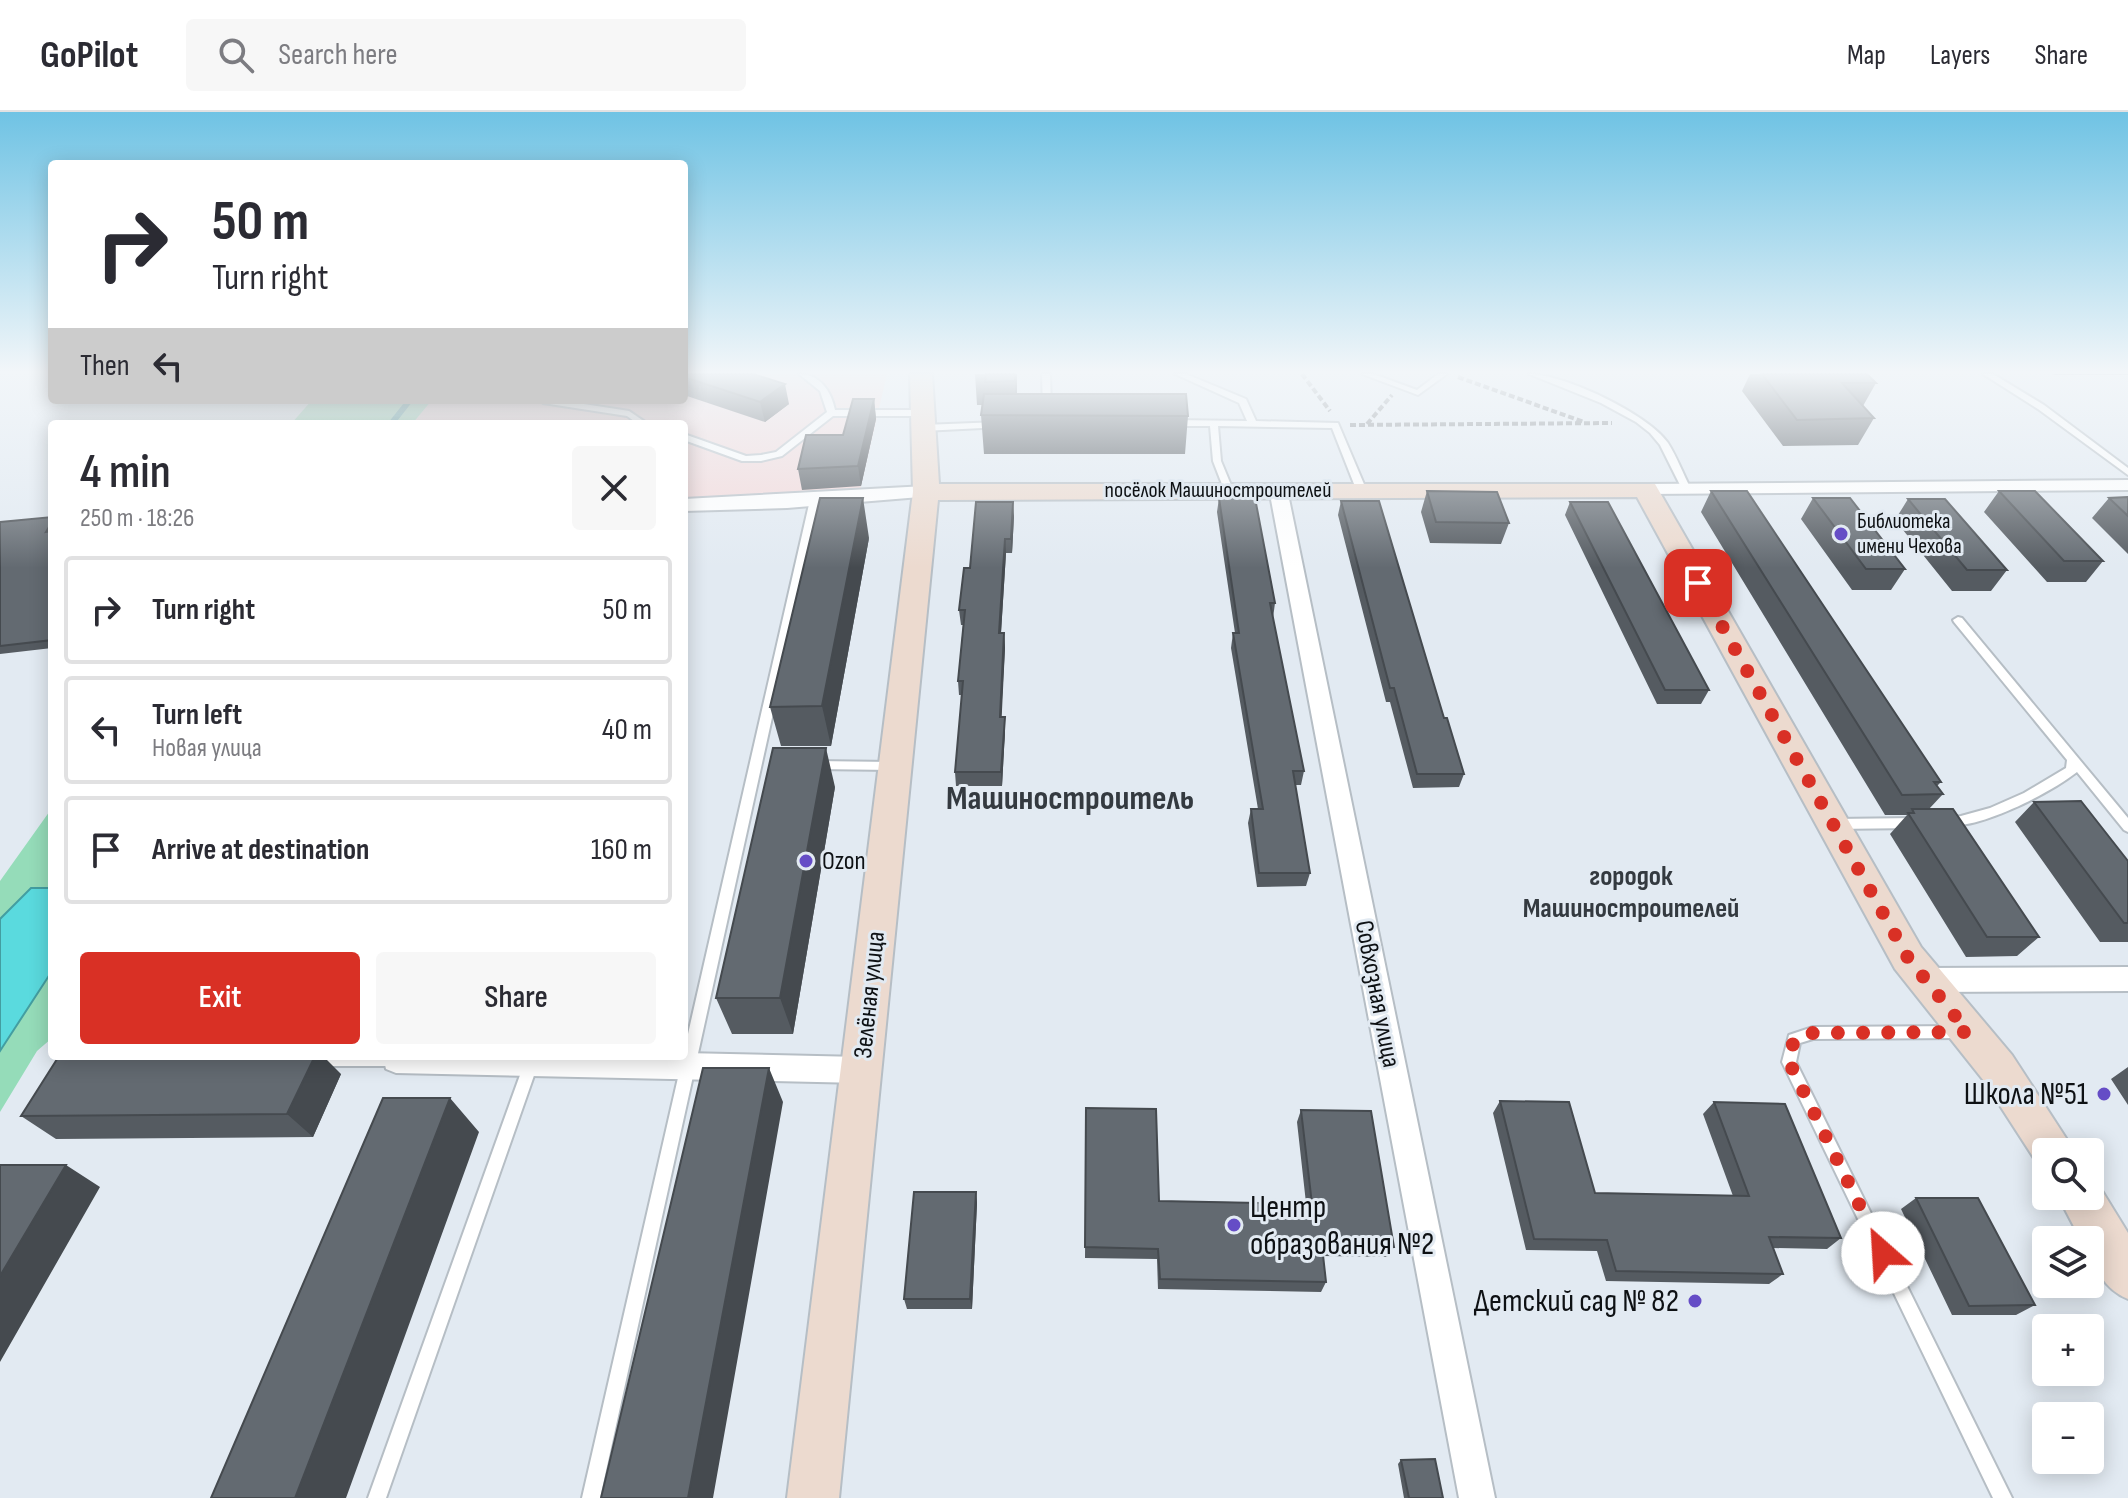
<!DOCTYPE html>
<html lang="en">
<head>
<meta charset="utf-8">
<style>
	body { margin:0; font-family:"Sofia Sans Condensed",sans-serif; background:#f7f7f7; color:#2b2b33; height:100vh; display:flex; flex-direction:column; font-size:30px; white-space:nowrap }
	* { box-sizing:border-box; margin:0 }
	p { font-size:26px; color:#7c7c81 }
	.icon { flex:none; width:44px; height:44px; fill:none; stroke:currentColor; stroke-width:2; stroke-linecap:round; stroke-linejoin:round }
	.map { position:relative; flex:1; overflow:hidden }
	.details { position:absolute; left:48px; top:308px; width:640px; height:640px; display:flex; flex-direction:column; background:#fff; border-radius:8px; box-shadow:0 4px 20px #0003 }
	.details>* { flex:none }
	.banner { position:absolute; left:48px; top:48px; width:640px; height:244px; border-radius:8px; box-shadow:0 4px 20px #0003; background:#fff; color:#2b2b33; overflow:hidden }
	.fabs { position:absolute; left:2032px; top:1026px; display:grid; gap:16px }
	.fabs a { display:grid; place-items:center; width:72px; height:72px; border-radius:8px; background:#fff; box-shadow:0 4px 20px #0003; font-size:40px }
	.pin { position:absolute; display:grid; place-items:center; width:68px; height:68px; color:#fff; margin:-34px; border-radius:16px; box-shadow:0 4px 12px #0006 }
	.me { position:absolute; width:88px; margin:-44px; rotate:334deg; stroke-linejoin:round; filter:drop-shadow(0 0 6px #0008) }
	.turn { display:flex; align-items:center; gap:28px; height:168px; padding:0 32px; font-size:36px }
	.turn .icon { width:104px; height:104px; stroke-width:2.5 }
	.turn b { display:block; font-size:56px; line-height:68px }
	.then { display:flex; align-items:center; height:76px; padding:0 32px; background:#0003; gap:16px; font-size:30px }
	.round { display:grid; place-items:center; flex:none; width:84px; height:84px; border-radius:8px; background:#f7f7f7 }
	.head { display:flex; align-items:center; justify-content:space-between; height:136px; padding:0 32px }
	h1 { font-size:48px; font-weight:600; line-height:60px }
	.primary-button { display:flex; gap:16px; margin-top:auto; padding:16px 32px }
	.primary-button a { flex:1; height:92px; border-radius:8px; background:#d93025; color:#fff; font-size:32px; font-weight:600; line-height:92px; text-align:center }
	.primary-button a+a { background:#f7f7f7; color:#2b2b33 }
	ul { padding:0; list-style:none }
	li { display:flex; align-items:center; gap:24px; height:108px; margin:0 16px 12px; padding:0 16px; border:4px solid #e1e1e2; border-radius:8px }
	li div { flex:1 }
	li b { display:block; font-size:30px }
	li em { font-style:normal }
	header { display:flex; align-items:center; gap:48px; box-sizing:border-box; height:112px; padding:0 40px; background:#fff; border-bottom:2px solid #e1e1e2 }
	header strong { font-size:38px }
	nav { display:flex; gap:44px; margin-inline-start:auto; font-size:28px }
	.search { width:560px; height:72px; background:#f7f7f7; display:flex; align-items:center; gap:20px; box-sizing:border-box; padding:0 28px; border-radius:8px; color:#7c7c81; font-size:30px }
	.map>svg:first-child { display:block }
</style>
</head>
<body>
<header>
<strong>GoPilot</strong>
<div class="search"><svg class="icon" aria-label="search" viewBox="0 0 24 24"><circle cx="10" cy="10" r="6"/><path d="M15 15l6 6"/></svg>Search here</div>
<nav><a>Map</a><a>Layers</a><a>Share</a></nav>
</header>
<div class="map">
<svg width="2128" height="1386" viewBox="0 0 2128 1386">
	<rect width="100%" height="100%" fill="#e2eaf2"/>
	<path fill="#f3d8d9" d="M684,262H887L860,378L684,387V312H412L432,288H684Z"/>
	<path fill="#95dcb9" d="M312,288H432L412,312H291Z
		M52,696V926L37,939L0,1000V769Z"/>
	<path fill="#5adade" stroke="#439ea1" stroke-width="2" d="M31,776H52V859L0,939V807Z"/>
	<g fill="none" stroke-linecap="round" stroke-linejoin="round">
		<path stroke="#439ea1" stroke-width="6" d="M391,312L410,288"/>
		<g stroke="#b6bec5" stroke-width="4">
			<path id="lane" d="M799,262C820,262 831,279 835,298H922L926,301L922,304H833L782,344L761,349H742L684,328V322L746,344L761,343L776,340L827,300L820,279Z
				M1042,262H1050L1051,295L1047,298L1043,295Z
				M1175,262H1186L1246,287L1256,309L1338,311L1366,377L1361,380L1356,377L1332,316L1218,314L1221,349L1233,378L1228,381L1225,380L1213,349L1210,314H1173L1169,311L1173,308L1247,309L1239,291Z
				M1362,262H1373L1417,278L1438,262H1447L1418,283Z
				M1529,262C1564,262 1648,302 1668,331C1677,345 1683,362 1691,377L1689,379H1683L1660,333L1650,321L1636,310L1601,291Z
				M1983,262H1993L2044,293L2128,356V363L2038,297Z
				M539,288H558L629,299L648,312H638L627,304L543,291Z
				M999,310L1003,313L1002,315L923,319L919,316L923,313Z
				M815,385L820,388L600,1386H582L810,388Z
				M1958,505L1962,506L2128,706V720L2124,718L2077,660C2050,681 1976,720 1942,713L1940,710L1942,707L1961,704L1990,696L2024,681L2066,656L2067,648L1954,510L1953,508Z
				M815,649L892,650L898,654L892,658L815,657L809,653Z
				M1916,706L1920,708L1922,711L1920,714L1916,716L1834,717L1830,715L1828,712L1830,709L1834,707Z
				M1961,914L1966,916L1968,920L1966,924L1961,926L1813,927L1800,931L1796,950L2012,1386H1993L1782,950L1789,923L1813,915Z
				M307,944H401L403,948L401,953L396,954H312L307,953L305,948Z
				M531,946L536,947L538,952L386,1386H368L524,952L526,947Z"/>
		</g>
		<g stroke="#b6bec5" stroke-width="4">
			<path id="street" d="M2128,368V378L1646,382L1637,377L1646,372Z
				M1278,372L1287,377L1495,1386H1459L1269,377Z
				M926,374L932,376V384L787,396L684,399V387Z
				M2128,855V879L1924,880L1914,876L1910,868L1914,860L1924,856Z
				M684,941L861,945L871,949L875,958L871,967L861,971L396,961L386,957L383,944Z"/>
		</g>
		<g stroke="#b6bec5" stroke-width="4">
			<path id="secondary" d="M910,262H932L939,372H1655L1921,835L2012,943L2075,1040H2046V1057L2039,1054L1984,969L1895,857L1637,385L938,388L839,1386H787L913,380Z
				M2090,1067L2096,1069L2128,1121V1187C2105,1178 2090,1153 2090,1128H2081L2058,1084H2090Z"/>
		</g>
		<path stroke="#767b81" stroke-width="4" stroke-dasharray="6 3" stroke-linecap="butt" d="M1302,262L1330,299
			M1458,265L1584,310
			M1367,312L1392,283
			M1350,313L1612,311"/>
		<use href="#lane" fill="#fff" fill-rule="evenodd"/>
		<use href="#street" fill="#fff" fill-rule="evenodd"/>
		<use href="#secondary" fill="#ecdacf" fill-rule="evenodd"/>
	</g>
	<path fill="#555b61" d="M684,262L789,292L765,310L684,283Z
		M975,262H1017V282L1188,304L1185,342H984L981,303L982,293H977Z
		M1750,262H1867L1876,271L1863,294L1874,306L1858,333L1783,334L1742,279Z
		M2053,262H2128V263H2054Z
		M874,287L876,307L861,374L802,378L798,357L843,323Z
		M1427,379L1509,411L1501,432L1430,431L1421,400Z
		M1711,379L1941,670L1937,674L1943,682L1929,697L2039,825L2017,844L1966,845L1890,722L1907,703H1885L1701,400Z
		M1999,379L2103,449L2086,470H2047L1984,400Z
		M2128,385V442L2092,406L2109,386Z
		M1219,386L1275,491L1273,506L1304,659L1301,673H1295L1310,761L1306,774L1257,775L1248,711L1251,697H1258L1231,536L1233,521H1235L1217,400Z
		M1813,386L1905,457L1891,478H1852L1801,407Z
		M1908,387L2007,458L1991,479H1952L1895,408Z
		M1341,389L1444,606L1464,662L1459,675L1413,676L1390,590H1386L1338,403Z
		M1570,390L1709,578L1701,592H1657L1565,403Z
		M1014,404L1012,441H1006L1001,521H1004L1005,536L1001,605H1005V619L1002,674H956L955,660L962,583H959L958,569L963,513H961L959,498L970,456Z
		M52,405V536L0,542V410Z
		M869,426L831,634H781L770,595Z
		M835,675L793,922H732L716,886Z
		M2034,690L2128,749V830H2100L2015,710Z
		M2128,955V993L2111,967Z
		M341,962L313,1025L56,1027L21,1004Z
		M1500,989L1595,1081L1733,1084L1703,1002L1714,990L1841,1126L1827,1137L1773,1136L1783,1162L1769,1172L1606,1169L1597,1139L1526,1138L1493,1001Z
		M1086,996L1159,1089L1306,1091L1297,1010L1301,998L1394,1135L1388,1145L1323,1144L1326,1170L1321,1180L1158,1177L1157,1147L1085,1146Z
		M976,1080L977,1091L972,1197H907L904,1187Z
		M1916,1086L2035,1193L2016,1203H1952L1901,1097Z
		M1401,1348L1443,1386H1404L1398,1352Z"/>
	<path fill="#454a4f" d="M1015,262H1017L1016,308Z
		M785,272L789,292L765,310L760,290Z
		M874,287L876,307L861,374L858,354Z
		M863,386L869,426L831,634L822,594Z
		M1013,390L1014,404L1012,441L1011,427Z
		M1005,427L1006,441L1000,536L999,521Z
		M1004,521L1005,536L1001,619L1000,605Z
		M1005,605V619L1002,674L1001,660Z
		M826,636L835,675L793,922L780,886Z
		M315,944H323L341,962L313,1025L287,1002Z
		M769,956L783,990L713,1386H688Z
		M450,986L479,1020L346,1386H295Z
		M66,1053L100,1075L0,1250V1164Z
		M976,1080L977,1091L972,1197L970,1187Z"/>
	<path fill="#636a71" stroke="#454a4f" stroke-width="2" d="M684,262H753L785,272L760,290L684,265Z
		M986,262H1015V269L985,270Z
		M1762,262H1867L1876,271H1842L1874,306L1797,308Z
		M984,282H1186L1188,304L981,303Z
		M853,287H874L858,354L798,357L806,323H843Z
		M1427,379L1497,380L1509,411L1436,410Z
		M1711,379H1747L1941,670H1934L1943,682L1902,683Z
		M1999,379H2035L2103,449H2064Z
		M2128,385V404L2109,386Z
		M820,386H863L822,594L770,595Z
		M1219,386H1255L1275,491H1270L1304,659H1293L1310,761H1259L1251,697H1263L1233,521H1239Z
		M1813,386H1850L1905,457H1866Z
		M1908,387H1945L2007,458H1967Z
		M1341,389H1379L1444,606H1447L1464,662H1417L1394,576H1390Z
		M976,390H1013L1011,427H1005L999,521H1004L1000,605H1005L1001,660H955L963,569H958L965,498H959L964,456H970Z
		M1570,390H1608L1709,578H1665Z
		M52,405V410L46,420L52,419V528L0,534V410Z
		M773,636H826L780,886H716Z
		M2081,689L2128,749V811H2124L2034,690Z
		M1912,697H1953L2039,825H1987L1908,701H1914Z
		M59,944H315L287,1002L21,1004Z
		M703,956H769L688,1386H601Z
		M383,986H450L295,1386H211Z
		M1500,989L1569,990L1595,1081L1749,1084L1714,990L1785,992L1841,1126L1769,1125L1783,1162L1616,1159L1607,1128L1534,1127Z
		M1086,996L1156,997L1159,1089L1312,1092L1301,998L1371,999L1394,1135L1322,1134L1326,1170L1160,1167L1158,1137L1085,1135Z
		M0,1053H66L0,1164Z
		M914,1080H976L970,1187H904Z
		M1916,1086H1978L2035,1193L1969,1194Z
		M1435,1347L1443,1386H1409L1401,1348Z"/>
	<linearGradient id="sky" x2="0" y2="1"><stop stop-color="#6fc3e4"/><stop offset="0.57" stop-color="#f2f6f9"/><stop offset="1" stop-color="#f2f6f9" stop-opacity="0"/></linearGradient>
	<rect width="2128" height="456" fill="url(#sky)"/>
	<g fill="none" stroke-linecap="round" stroke-linejoin="round">
		<path stroke="#d93025" stroke-width="14" stroke-dasharray="0 25.2" d="M1698,471L1908,846L1968,920L1813,921L1794,927L1789,950L1883,1141"/>
	</g>
	<g fill="#654dc6" stroke="#e2eaf2" stroke-width="3">
		<circle cx="1841" cy="422" r="8"/>
		<circle cx="806" cy="749" r="8"/>
		<circle cx="2104" cy="982" r="8"/>
		<circle cx="1234" cy="1113" r="8"/>
		<circle cx="1695" cy="1189" r="8"/>
	</g>
	<g text-anchor="middle" dominant-baseline="central" stroke-width="6" stroke-linejoin="round" paint-order="stroke">
		<g font-size="22" fill="#0e1114" stroke="#e2eaf2">
			<text x="1218" y="378">посёлок Машиностроителей</text>
		</g>
		<g font-size="22" fill="#0e1114" stroke="#e2eaf2" text-anchor="start">
			<text x="1857" y="409">Библиотека<tspan x="1857" dy="25">имени Чехова</tspan></text>
		</g>
		<g font-size="26" fill="#0e1114" stroke="#e2eaf2" text-anchor="start">
			<text x="822" y="749">Ozon</text>
		</g>
		<g font-size="26" fill="#0e1114" stroke="#e2eaf2">
			<text transform="translate(1377 882) rotate(79)">Совхозная улица</text>
			<text transform="translate(870 883) rotate(-84)">Зелёная улица</text>
		</g>
		<g font-size="28" font-weight="bold" fill="#343a40" stroke="#e2eaf2">
			<text x="1631" y="764">городок<tspan x="1631" dy="32">Машиностроителей</tspan></text>
		</g>
		<g font-size="32" fill="#0e1114" stroke="#e2eaf2" text-anchor="end">
			<text x="2088" y="982">Школа №51</text>
			<text x="1250" y="1095" text-anchor="start">Центр<tspan x="1250" dy="37">образования №2</tspan></text>
			<text x="1679" y="1189">Детский сад № 82</text>
		</g>
		<g font-size="34" font-weight="bold" fill="#343a40" stroke="#e2eaf2">
			<text x="1070" y="686">Машиностроитель</text>
		</g>
	</g>
</svg>
<div class="fabs">
<a><svg class="icon" aria-label="search" viewBox="0 0 24 24"><circle cx="10" cy="10" r="6"/><path d="M15 15l6 6"/></svg></a>
<a><svg class="icon" aria-label="layers" viewBox="0 0 24 24"><path d="M12 4l9 5-9 5-9-5zM3 14l9 5 9-5"/></svg></a>
<a>+</a>
<a>−</a>
</div>
<div class="pin" style="left:1698px;top:471px;background:#d93025"><svg class="icon" aria-label="arrive" viewBox="0 0 24 24"><path d="M6 21V4h12l-3 4 3 4H6"/></svg></div>
<svg class="me" style="left:1883px;top:1141px" viewBox="-20 -20 40 40"><circle r="19" fill="#fff"/><path d="M0-13L10 11 0 6-10 11z" fill="#d93025"/></svg>
<div class="banner">
<div class="turn"><svg class="icon" aria-label="right" viewBox="0 0 24 24"><path d="M7 20v-9h11M14 6l5 5-5 5"/></svg><div><b>50 m</b>Turn right</div></div>
<div class="then">Then<svg class="icon" aria-label="left" viewBox="0 0 24 24"><path d="M17 20v-9H6M10 6l-5 5 5 5"/></svg></div>
</div>
<section class="details">
<div class="head"><div><h1>4 min</h1><p>250 m · 18:26</p></div><a class="round"><svg class="icon" aria-label="close" viewBox="0 0 24 24"><path d="M6 6l12 12M18 6L6 18"/></svg></a></div>
<ul>
<li><svg class="icon" aria-label="right" viewBox="0 0 24 24"><path d="M7 20v-9h11M14 6l5 5-5 5"/></svg><div><b>Turn right</b></div><em>50 m</em></li>
<li><svg class="icon" aria-label="left" viewBox="0 0 24 24"><path d="M17 20v-9H6M10 6l-5 5 5 5"/></svg><div><b>Turn left</b><p>Новая улица</p></div><em>40 m</em></li>
<li><svg class="icon" aria-label="arrive" viewBox="0 0 24 24"><path d="M6 21V4h12l-3 4 3 4H6"/></svg><div><b>Arrive at destination</b></div><em>160 m</em></li>
</ul>
<div class="primary-button"><a>Exit</a><a>Share</a></div>
</section>
</div>
</body>
</html>
